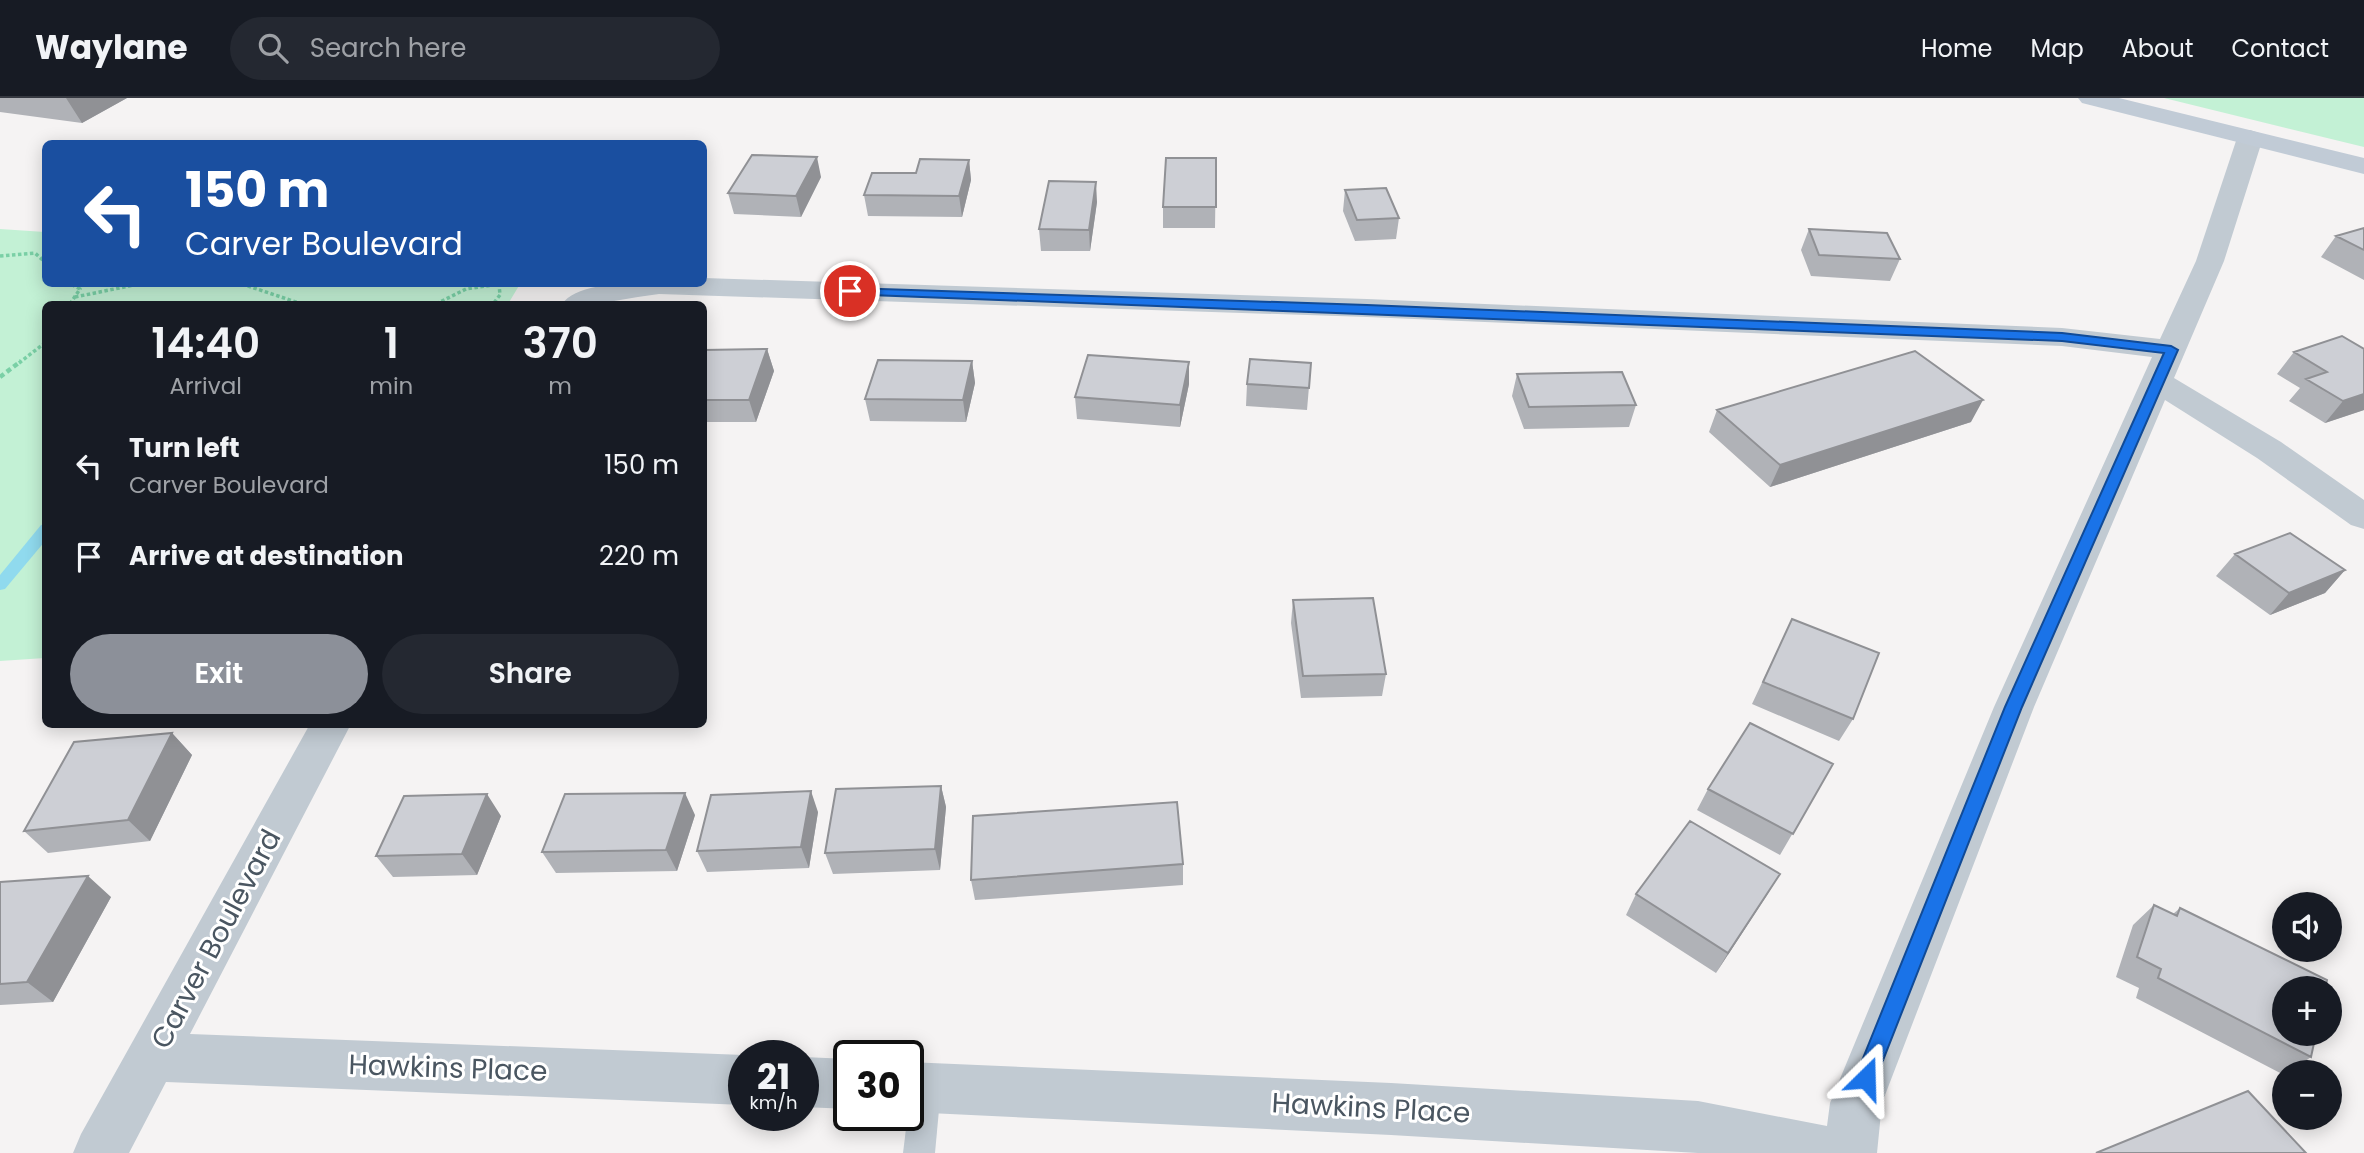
<!DOCTYPE html>
<html lang="en">
<head>
<meta charset="utf-8">
<style>
	body { margin:0; font-family:Poppins,sans-serif; background:#242831; color:#f1f3f6; height:100vh; display:flex; flex-direction:column; font-size:26px; white-space:nowrap }
	* { box-sizing:border-box; margin:0 }
	p { font-size:23px; color:#9ea1a6 }
	.icon { flex:none; width:38px; height:38px; fill:none; stroke:currentColor; stroke-width:2; stroke-linecap:round; stroke-linejoin:round }
	.map { position:relative; flex:1; overflow:hidden }
	.drawer { position:absolute; left:42px; top:203px; width:665px; height:427px; display:flex; flex-direction:column; background:#171b24; border-radius:10px; box-shadow:0 4px 18px #0003 }
	.drawer>* { flex:none }
	.top-card { position:absolute; left:42px; top:42px; width:665px; height:147px; border-radius:10px; box-shadow:0 4px 18px #0003; background:#1a4fa0; color:#fff; overflow:hidden }
	.fabs { position:absolute; left:2272px; top:794px; display:grid; gap:14px }
	.fabs a { display:grid; place-items:center; width:70px; height:70px; border-radius:50%; background:#171b24; box-shadow:0 4px 18px #0003; font-size:35px }
	.speed { position:absolute; left:728px; top:942px; display:flex; gap:14px; font-size:35px; font-weight:700; text-align:center }
	.speed>* { display:grid; place-content:center; width:91px; height:91px; border-radius:50%; background:#171b24; box-shadow:0 4px 18px #0003; line-height:1 }
	.speed small { font-size:18px; font-weight:400 }
	.speed .limit { border:4px solid #111; border-radius:10px; background:#fff; color:#111 }
	.pin { position:absolute; display:grid; place-items:center; width:60px; height:60px; color:#fff; margin:-30px; border:4px solid #fff; border-radius:50%; box-shadow:0 2px 7px #0007 }
	.me { position:absolute; width:77px; margin:-38px; rotate:22deg; stroke-linejoin:round; filter:drop-shadow(0 0 5px #0008) }
	.turn { display:flex; align-items:center; gap:24px; height:147px; padding:0 28px; font-size:32px }
	.turn .icon { width:91px; height:91px; stroke-width:2.5 }
	.turn b { display:block; font-size:49px; line-height:60px }
	.eta { display:flex; justify-content:space-evenly; align-items:center; height:119px; text-align:center }
	.eta b { font-size:42px; font-weight:600; line-height:49px }
	.cta { display:flex; gap:14px; margin-top:auto; padding:14px 28px }
	.cta a { flex:1; height:80px; border-radius:42px; background:#8c9099; color:#fff; font-size:28px; font-weight:600; line-height:80px; text-align:center }
	.cta a+a { background:#242831; color:#f1f3f6 }
	ul { padding:0; list-style:none }
	li { display:flex; align-items:center; gap:21px; height:91px; padding:0 28px }
	li div { flex:1 }
	li b { display:block; font-size:26px }
	li em { font-style:normal }
	header { display:flex; align-items:center; gap:42px; box-sizing:border-box; height:98px; padding:0 35px; background:#171b24; border-bottom:2px solid #363941 }
	header strong { font-size:33px }
	nav { display:flex; gap:38px; margin-inline-start:auto; font-size:24px }
	.search { width:490px; height:63px; background:#242831; display:flex; align-items:center; gap:18px; box-sizing:border-box; padding:0 24px; border-radius:38px; color:#9ea1a6; font-size:26px }
	.map>svg:first-child { display:block }
</style>
</head>
<body>
<header>
<strong>Waylane</strong>
<div class="search"><svg class="icon" aria-label="search" viewBox="0 0 24 24"><circle cx="10" cy="10" r="6"/><path d="M15 15l6 6"/></svg>Search here</div>
<nav><a>Home</a><a>Map</a><a>About</a><a>Contact</a></nav>
</header>
<div class="map">
<svg width="2364" height="1055" viewBox="0 0 2364 1055">
	<rect width="100%" height="100%" fill="#f5f3f3"/>
	<path fill="#c3f1d5" d="M2164,0H2364V49Z
		M0,131L45,134L46,186H520L508,206H46L45,560L0,563Z"/>
	<g fill="none" stroke-linecap="round" stroke-linejoin="round">
		<path fill="#90daee" fill-rule="evenodd" d="M46,426V442L5,491L0,492V477L41,427Z"/>
		<path stroke="#7ad0a6" stroke-width="3.5" stroke-dasharray="3.5 2.5" stroke-linecap="butt" d="M0,158L35,155L46,165
			M242,186L302,206
			M75,199L139,186
			M70,206L80,191L71,186
			M436,206L466,191L499,186L500,197L493,206
			M19,265L46,244"/>
		<path stroke="#7ad0a6" stroke-width="4.5" stroke-dasharray="5 3.5" stroke-linecap="butt" d="M0,279L21,263"/>
		<path fill="#c1cad2" fill-rule="evenodd" d="M926,975L937,980L941,990L935,1055H903L911,990L915,980Z"/>
		<path fill="#c1cad2" fill-rule="evenodd" d="M2250,32L2259,35L2263,40L2224,163L2174,280L2281,344L2364,402V431L2351,427L2257,360L2165,302L2034,609L1882,1005L1877,1055H1698L1391,1037L908,1014V964L1391,985L1698,1003L1827,1028L1830,1005L1994,609L2152,259L2062,248L1367,219L659,196C626,200 595,209 562,206C582,177 671,186 704,186V180L1367,201L2062,230L2160,241L2196,163L2237,40L2241,35Z
			M310,626H351L190,936L744,957V1007L166,984L129,1055H73L81,1036Z
			M803,959L849,961V1011L803,1009Z"/>
		<path fill="#c1cbd6" fill-rule="evenodd" d="M2078,0H2119L2364,60V76L2082,5Z"/>
	</g>
	<path fill="#b0b2b7" d="M0,0H127L82,25L0,14Z
		M1216,60L1215,130H1163V109Z
		M969,62L971,82L962,119L868,118L864,97L916,75Z
		M821,79L801,119L734,116L728,95Z
		M1345,92L1399,120L1396,141L1355,143L1343,113Z
		M1097,104L1090,153H1041L1039,131Z
		M2364,130V182L2321,159L2336,138Z
		M1809,131L1900,161L1890,183L1811,178L1801,152Z
		M767,251L774,273L756,324H705L704,328V252Z
		M2364,251V312L2325,325L2289,303L2300,290L2277,276L2294,254Z
		M972,263L975,285L966,324L870,323L865,301Z
		M1311,265L1307,312L1246,308L1247,286Z
		M1517,276L1636,307L1629,329L1524,331L1512,298Z
		M1189,286L1180,329L1077,321L1075,299Z
		M1717,312L1971,324L1770,389L1709,334Z
		M2235,456L2345,472L2325,495L2270,517L2216,478Z
		M1293,502L1386,576L1382,598L1301,600L1291,525Z
		M1792,521L1853,621L1839,643L1752,606Z
		M172,635L192,657L150,743L48,755L24,733Z
		M1833,666L1780,757L1697,712L1708,691Z
		M941,688L946,709L940,772L833,776L825,755Z
		M818,714L809,770L707,774L697,753Z
		M695,717L677,773L556,775L542,754Z
		M501,718L477,777L393,779L376,758Z
		M1183,766V787L975,802L971,782Z
		M1780,776L1716,875L1626,817L1636,796Z
		M0,784L111,799L53,904L0,907Z
		M2154,807L2173,816L2180,810L2311,959L2288,975H2284V977L2136,900L2139,890L2116,879L2133,827Z"/>
	<path fill="#909195" d="M66,0H127L82,25Z
		M817,59L821,79L801,119L796,98Z
		M969,62L971,82L962,119L959,98Z
		M1096,84L1097,104L1090,153L1089,132Z
		M767,251L774,273L756,324L749,302Z
		M972,263L975,285L966,324L963,302Z
		M1189,264V286L1180,329V307Z
		M2364,296V312L2325,325L2343,303Z
		M1983,302L1971,324L1770,389L1780,367Z
		M2345,472L2325,495L2270,517L2289,495Z
		M172,635L192,657L150,743L128,722Z
		M941,688L946,709L940,772L935,751Z
		M811,693L818,714L809,770L801,749Z
		M685,695L695,717L677,773L666,752Z
		M487,696L501,718L477,777L462,756Z
		M1780,776L1767,797L1716,875L1728,855Z
		M88,778L111,799L53,904L27,884Z"/>
	<path fill="#cdcfd5" stroke="#909195" stroke-width="2" d="M752,57L817,59L796,98L728,95Z
		M1166,60H1216V109H1163Z
		M920,61L969,62L959,98L864,97L872,75H916Z
		M1049,83L1096,84L1089,132L1039,131Z
		M1386,90L1399,120L1357,122L1345,92Z
		M2364,130V152L2336,138Z
		M1809,131L1887,135L1900,161L1819,157Z
		M2342,238L2364,251V296L2343,303L2306,281L2327,274L2294,254Z
		M767,251L749,302H704V252Z
		M1915,253L1983,302L1780,367L1717,312Z
		M1088,257L1189,264L1180,307L1075,299Z
		M1250,261L1311,265L1309,290L1247,286Z
		M878,262L972,263L963,302L865,301Z
		M1622,274L1636,307L1529,309L1517,276Z
		M2290,435L2345,472L2289,495L2235,456Z
		M1373,500L1386,576L1303,578L1293,502Z
		M1792,521L1879,555L1853,621L1763,584Z
		M1750,625L1833,666L1793,736L1708,691Z
		M172,635L128,722L24,733L74,644Z
		M941,688L935,751L825,755L836,691Z
		M811,693L801,749L697,753L711,697Z
		M685,695L666,752L542,754L565,696Z
		M487,696L462,756L376,758L404,698Z
		M1177,704L1183,766L971,782L973,718Z
		M1690,723L1780,776L1728,855L1636,796Z
		M88,778L27,884L0,886V784Z
		M2154,807L2177,818L2180,810L2327,882L2325,891H2284V936H2316L2311,959L2158,880L2161,871L2137,859Z
		M2248,993L2306,1055H2096Z"/>
	<path fill="#1a73e8" stroke="#114b97" stroke-width="2" d="M850,190L1367,207L2062,235L2171,248L2178,252L2022,609L1876,980L1873,987L1866,990L1858,987L1855,980L2005,609L2164,255L2062,243L845,196V191Z"/>
	<g text-anchor="middle" dominant-baseline="central" stroke-width="6" stroke-linejoin="round" paint-order="stroke">
		<g font-size="28" fill="#4a5661" stroke="#fff">
			<text transform="translate(216 841) rotate(-62)">Carver Boulevard</text>
			<text transform="translate(448 970) rotate(2)">Hawkins Place</text>
			<text transform="translate(1371 1010) rotate(3)">Hawkins Place</text>
		</g>
	</g>
</svg>
<div class="fabs">
<a><svg class="icon" aria-label="sound" viewBox="0 0 24 24"><path d="M4 9h4l5-4v14l-5-4H4zM17 9q2 3 0 6"/></svg></a>
<a>+</a>
<a>−</a>
</div>
<div class="speed"><div>21<small>km/h</small></div><div class="limit">30</div></div>
<div class="pin" style="left:850px;top:193px;background:#d93025"><svg class="icon" aria-label="arrive" viewBox="0 0 24 24"><path d="M6 21V4h12l-3 4 3 4H6"/></svg></div>
<svg class="me" style="left:1866px;top:980px" viewBox="-20 -20 40 40"><path d="M0-17L14 15 0 8-14 15z" fill="#1a73e8" stroke="#fff" stroke-width="4"/></svg>
<div class="top-card">
<div class="turn"><svg class="icon" aria-label="left" viewBox="0 0 24 24"><path d="M17 20v-9H6M10 6l-5 5 5 5"/></svg><div><b>150 m</b>Carver Boulevard</div></div>
</div>
<section class="drawer">
<div class="eta">
<div><b>14:40</b><p>Arrival</p></div>
<div><b>1</b><p>min</p></div>
<div><b>370</b><p>m</p></div>
</div>
<ul>
<li><svg class="icon" aria-label="left" viewBox="0 0 24 24"><path d="M17 20v-9H6M10 6l-5 5 5 5"/></svg><div><b>Turn left</b><p>Carver Boulevard</p></div><em>150 m</em></li>
<li><svg class="icon" aria-label="arrive" viewBox="0 0 24 24"><path d="M6 21V4h12l-3 4 3 4H6"/></svg><div><b>Arrive at destination</b></div><em>220 m</em></li>
</ul>
<div class="cta"><a>Exit</a><a>Share</a></div>
</section>
</div>
</body>
</html>
